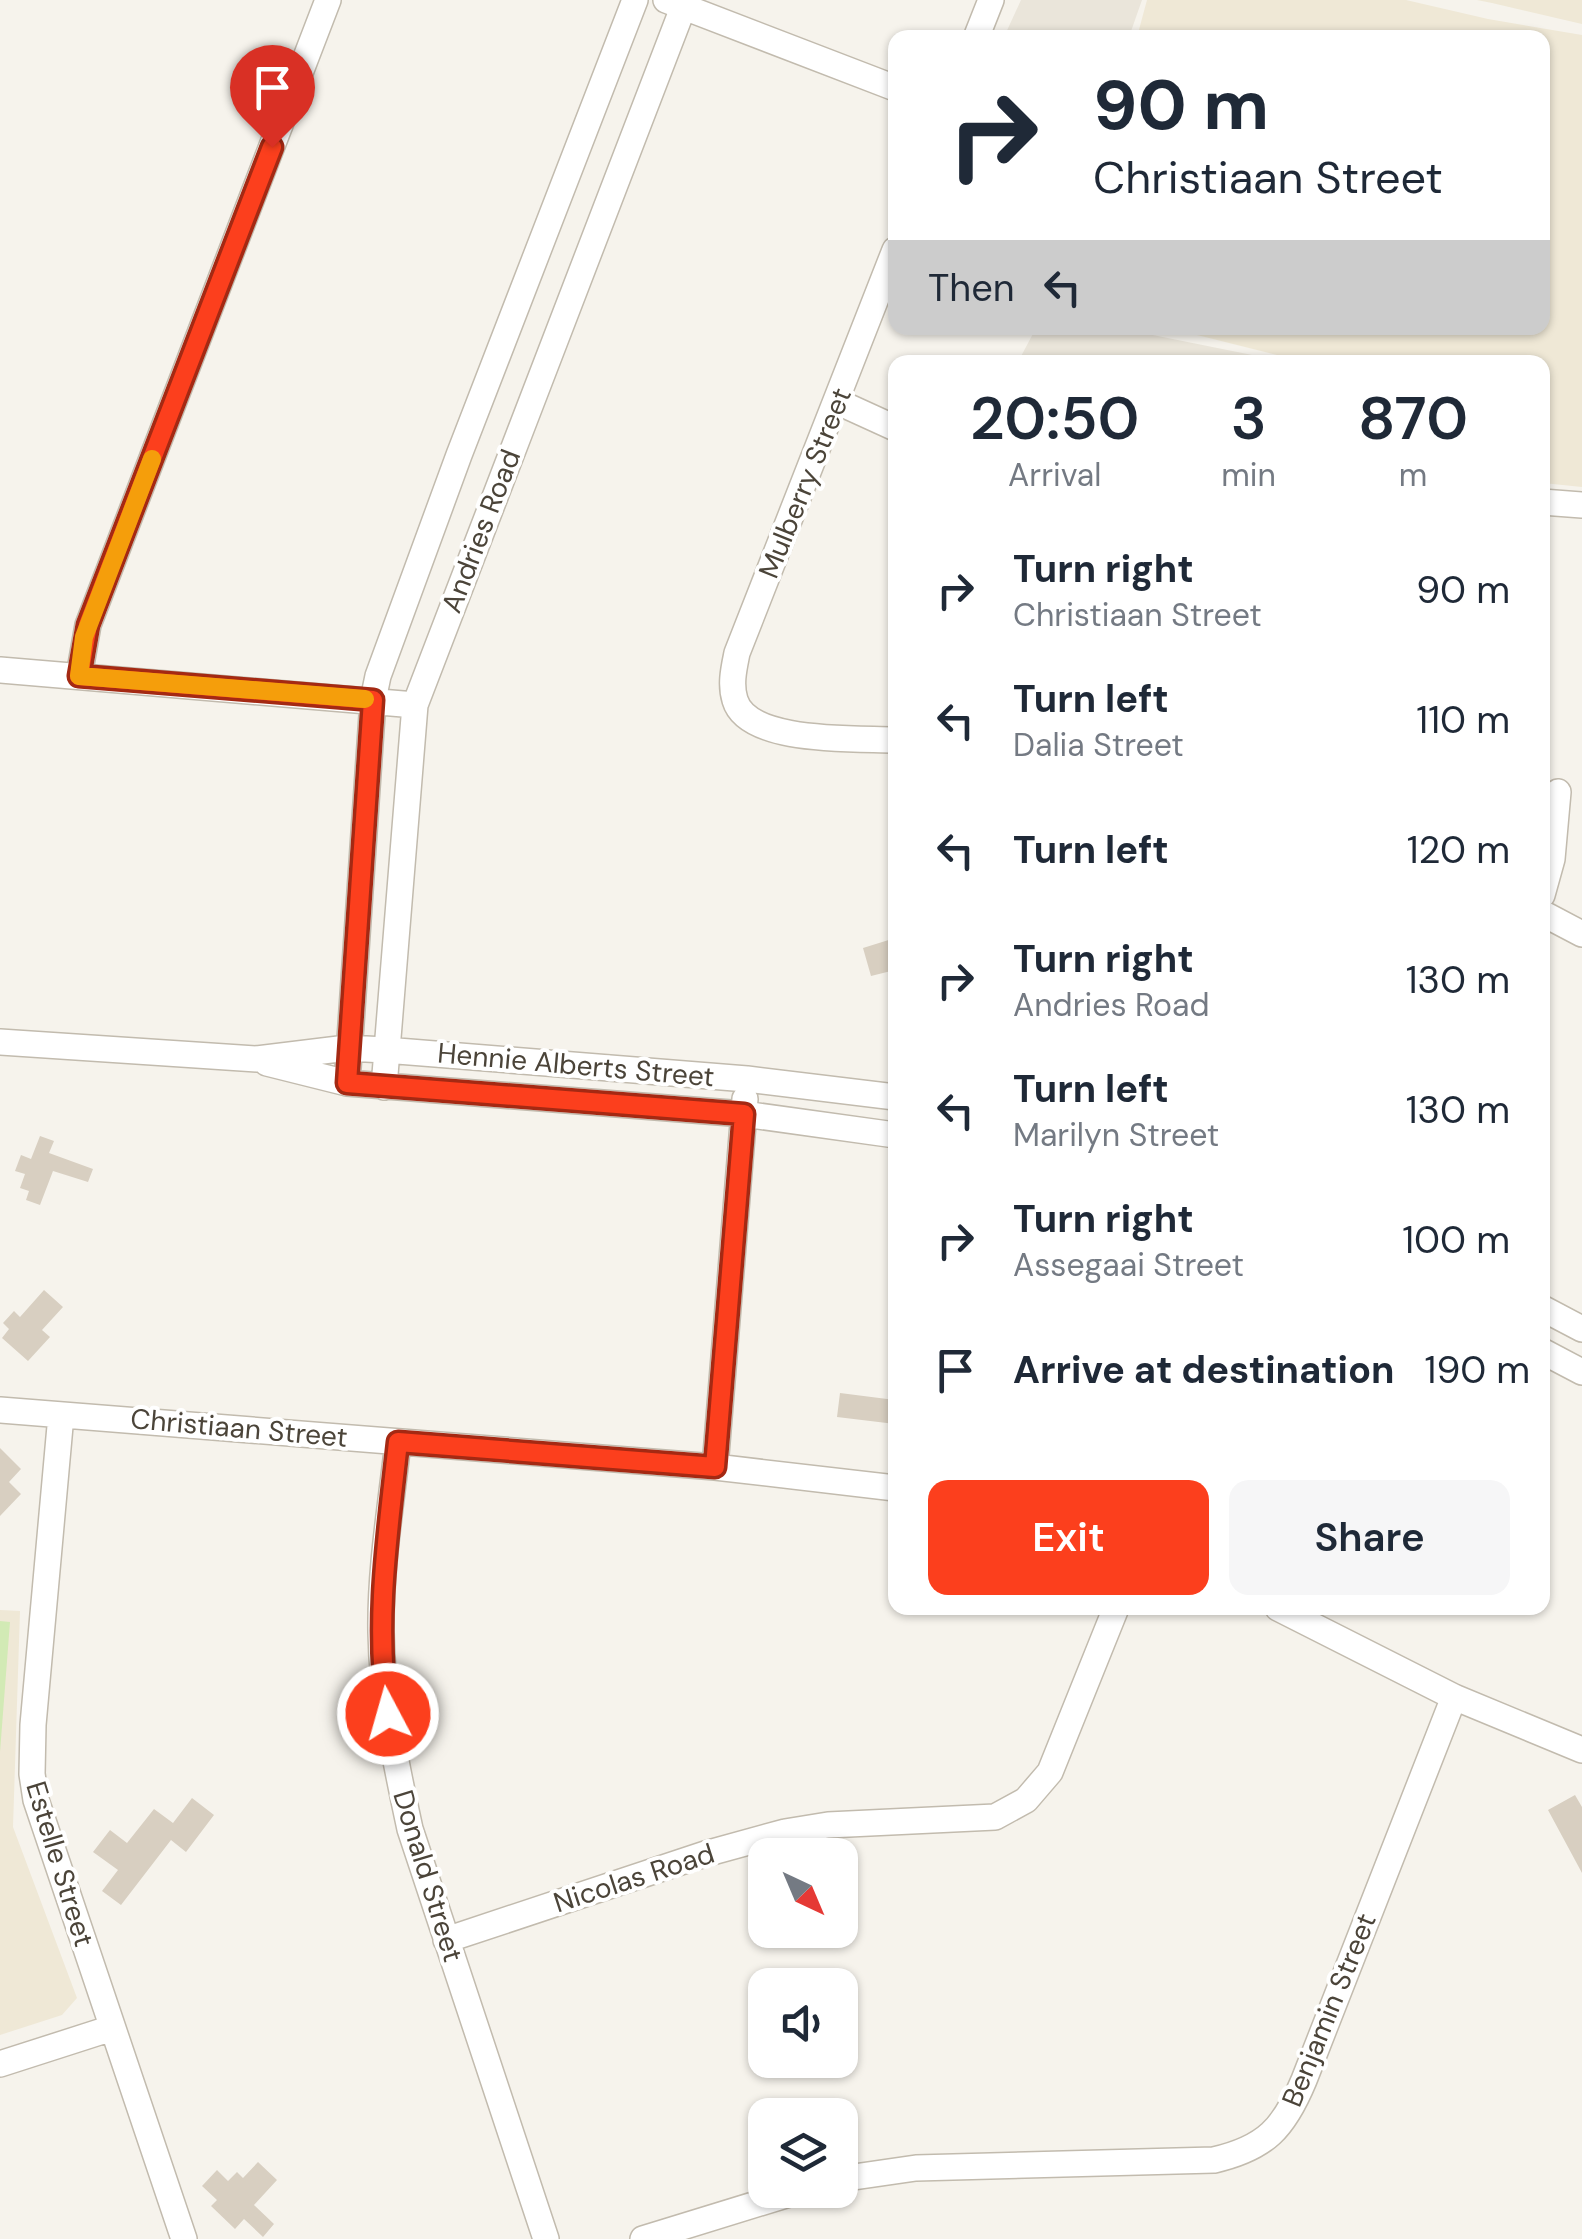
<!DOCTYPE html>
<html lang="en">
<head>
<meta charset="utf-8">
<style>
	body { margin:0; font-family:"DM Sans",sans-serif; background:#f6f6f7; color:#1f2937; height:100vh; display:flex; flex-direction:column; font-size:38px; white-space:nowrap }
	* { box-sizing:border-box; margin:0 }
	p { font-size:32px; color:#747a83 }
	.icon { flex:none; width:55px; height:55px; fill:none; stroke:currentColor; stroke-width:2; stroke-linecap:round; stroke-linejoin:round }
	.map { position:relative; flex:1; overflow:hidden }
	.sheet { position:absolute; left:888px; top:355px; width:662px; height:1260px; display:flex; flex-direction:column; background:#fff; border-radius:20px; box-shadow:0 2px 8px #0004 }
	.sheet>* { flex:none }
	.banner { position:absolute; left:888px; top:30px; width:662px; height:305px; border-radius:20px; box-shadow:0 2px 8px #0004; background:#fff; color:#1f2937; overflow:hidden }
	.needle { width:65px; rotate:136deg }
	.fabs { position:absolute; left:748px; top:1838px; display:grid; gap:20px }
	.fabs a { display:grid; place-items:center; width:110px; height:110px; border-radius:20px; background:#fff; box-shadow:0 2px 8px #0004; font-size:50px }
	.pin { position:absolute; display:grid; place-items:center; width:85px; height:85px; color:#fff; margin:-102px -42px; border-radius:50% 50% 50% 0; rotate:-45deg; box-shadow:0 0 10px #0007 }
	.pin .icon { rotate:45deg }
	.me { position:absolute; width:110px; margin:-55px; rotate:354deg; stroke-linejoin:round; filter:drop-shadow(0 0 8px #0008) }
	.turn { display:flex; align-items:center; gap:35px; height:210px; padding:0 40px; font-size:45px }
	.turn .icon { width:130px; height:130px; stroke-width:2.5 }
	.turn b { display:block; font-size:70px; line-height:85px }
	.then { display:flex; align-items:center; height:95px; padding:0 40px; background:#0003; gap:20px; font-size:38px }
	.eta { display:flex; justify-content:space-evenly; align-items:center; height:170px; text-align:center }
	.eta b { font-size:60px; font-weight:600; line-height:70px }
	.button { display:flex; gap:20px; margin-top:auto; padding:20px 40px }
	.button a { flex:1; height:115px; border-radius:20px; background:#fc3f1d; color:#fff; font-size:40px; font-weight:600; line-height:115px; text-align:center }
	.button a+a { background:#f6f6f7; color:#1f2937 }
	ul { padding:0; list-style:none }
	li { display:flex; align-items:center; gap:30px; height:130px; padding:0 40px }
	li div { flex:1 }
	li b { display:block; font-size:38px }
	li em { font-style:normal }
	.map>svg:first-child { display:block }
</style>
</head>
<body>
<div class="map">
<svg width="1582" height="2239" viewBox="0 0 1582 2239">
	<rect width="100%" height="100%" fill="#f6f3ec"/>
	<path fill="#eae5da" d="M1021,0H1142L1129,37H1004Z
		M1036,328H1118L1287,362H1018Z"/>
	<path fill="#efe8d6" d="M1147,0H1406L1488,19L1582,35V487L1543,483L1542,362H1305L1169,328H1542V38L1137,37Z
		M1477,0H1582V24L1492,3Z
		M0,1610L20,1611L13,1827L77,1998L62,2015L0,2035Z"/>
	<path fill="#d2eab5" d="M0,1621L10,1622L0,1752Z"/>
	<path fill="#d8cfc1" d="M895,938V970L871,976L863,948Z
		M40,1136L54,1141L49,1153L93,1169L88,1182L53,1171L40,1205L26,1200L29,1191L20,1188L25,1174L15,1171L21,1155L31,1159Z
		M44,1290L63,1307L42,1330L50,1337L28,1361L2,1338L9,1329L3,1323L14,1311L20,1317Z
		M840,1393L895,1400V1424L837,1417Z
		M0,1448L21,1469L9,1482L21,1494L0,1516Z
		M1575,1795L1582,1807V1873L1548,1810Z
		M192,1798L214,1815L186,1852L171,1840L121,1905L102,1891L118,1870L93,1852L110,1830L127,1843L154,1809L173,1823Z
		M258,2162L277,2180L254,2205L274,2224L263,2237L244,2219L235,2229L211,2206L217,2200L202,2186L217,2170L228,2181L237,2172L243,2178Z"/>
	<g fill="none" stroke-linecap="round" stroke-linejoin="round">
		<g stroke="#c2bbae" stroke-width="28">
			<path id="minor" d="M666,0L895,88
				M976,38L991,0
				M895,250L737,653C734,668 730,684 735,700C748,744 857,738 895,740
				M838,402L895,428
				M1542,502L1582,505
				M0,670L415,705
				M79,676L88,625L328,0
				M1542,895L1552,859L1558,792
				M1542,913L1582,934
				M0,1042L257,1059L347,1048L385,1050L747,1079L895,1097
				M267,1063L347,1083L744,1114L895,1135
				M347,1083L373,700L378,676L459,455L635,0
				M384,1087L415,705L686,0
				M1542,1308L1582,1329
				M1542,1351L1582,1372
				M0,1410L715,1467L895,1488
				M61,1415L33,1725L32,1774L36,1800L184,2239
				M398,1442C391,1505 380,1569 381,1632C382,1699 396,1764 410,1829L546,2239
				M715,1467L745,1099
				M1278,1608L1454,1697L1582,1750
				M446,1940L705,1854L785,1832L828,1825L995,1817L1026,1800L1050,1772L1116,1608
				M0,2064L112,2028
				M840,2179L916,2168L1214,2160C1266,2148 1284,2128 1304,2080L1454,1697
				M643,2239L802,2190"/>
		</g>
		<use href="#minor" stroke="#fff" stroke-width="25"/>
	</g>
	<g fill="none" stroke-linecap="round" stroke-linejoin="round">
		<g stroke="#a42913" stroke-width="25">
			<path id="route" d="M272,147L88,625L79,676L373,700L347,1083L744,1114L715,1467L398,1442C388,1533 374,1623 388,1714"/>
		</g>
		<use href="#route" stroke="#fc3f1d" stroke-width="18"/>
		<path stroke="#f59e0b" stroke-width="18" d="M152,459L84,637L79,676L365,699"/>
	</g>
	<g text-anchor="middle" dominant-baseline="central" stroke-width="8" stroke-linejoin="round" paint-order="stroke">
		<g font-size="28" fill="#4b4439" stroke="#fff">
			<text transform="translate(805 483) rotate(-68)">Mulberry Street</text>
			<text transform="translate(481 531) rotate(-69)">Andries Road</text>
			<text transform="translate(576 1065) rotate(5)">Hennie Alberts Street</text>
			<text transform="translate(239 1428) rotate(5)">Christiaan Street</text>
			<text transform="translate(60 1864) rotate(73)">Estelle Street</text>
			<text transform="translate(428 1876) rotate(73)">Donald Street</text>
			<text transform="translate(634 1878) rotate(-18)">Nicolas Road</text>
			<text transform="translate(1329 2010) rotate(-68)">Benjamin Street</text>
		</g>
	</g>
</svg>
<div class="fabs">
<a><svg class="needle" viewBox="-14 -14 28 28"><path d="M0-13l5 13h-10z" fill="#e53935"/><path d="M0 13l5-13h-10z" fill="#747a83"/></svg></a>
<a><svg class="icon" aria-label="sound" viewBox="0 0 24 24"><path d="M4 9h4l5-4v14l-5-4H4zM17 9q2 3 0 6"/></svg></a>
<a><svg class="icon" aria-label="layers" viewBox="0 0 24 24"><path d="M12 4l9 5-9 5-9-5zM3 14l9 5 9-5"/></svg></a>
</div>
<div class="pin" style="left:272px;top:147px;background:#d93025"><svg class="icon" aria-label="arrive" viewBox="0 0 24 24"><path d="M6 21V4h12l-3 4 3 4H6"/></svg></div>
<svg class="me" style="left:388px;top:1714px" viewBox="-20 -20 40 40"><circle r="17" fill="#fc3f1d" stroke="#fff" stroke-width="3"/><path d="M0-11L8 9 0 5-8 9z" fill="#fff"/></svg>
<div class="banner">
<div class="turn"><svg class="icon" aria-label="right" viewBox="0 0 24 24"><path d="M7 20v-9h11M14 6l5 5-5 5"/></svg><div><b>90 m</b>Christiaan Street</div></div>
<div class="then">Then<svg class="icon" aria-label="left" viewBox="0 0 24 24"><path d="M17 20v-9H6M10 6l-5 5 5 5"/></svg></div>
</div>
<section class="sheet">
<div class="eta">
<div><b>20:50</b><p>Arrival</p></div>
<div><b>3</b><p>min</p></div>
<div><b>870</b><p>m</p></div>
</div>
<ul>
<li><svg class="icon" aria-label="right" viewBox="0 0 24 24"><path d="M7 20v-9h11M14 6l5 5-5 5"/></svg><div><b>Turn right</b><p>Christiaan Street</p></div><em>90 m</em></li>
<li><svg class="icon" aria-label="left" viewBox="0 0 24 24"><path d="M17 20v-9H6M10 6l-5 5 5 5"/></svg><div><b>Turn left</b><p>Dalia Street</p></div><em>110 m</em></li>
<li><svg class="icon" aria-label="left" viewBox="0 0 24 24"><path d="M17 20v-9H6M10 6l-5 5 5 5"/></svg><div><b>Turn left</b></div><em>120 m</em></li>
<li><svg class="icon" aria-label="right" viewBox="0 0 24 24"><path d="M7 20v-9h11M14 6l5 5-5 5"/></svg><div><b>Turn right</b><p>Andries Road</p></div><em>130 m</em></li>
<li><svg class="icon" aria-label="left" viewBox="0 0 24 24"><path d="M17 20v-9H6M10 6l-5 5 5 5"/></svg><div><b>Turn left</b><p>Marilyn Street</p></div><em>130 m</em></li>
<li><svg class="icon" aria-label="right" viewBox="0 0 24 24"><path d="M7 20v-9h11M14 6l5 5-5 5"/></svg><div><b>Turn right</b><p>Assegaai Street</p></div><em>100 m</em></li>
<li><svg class="icon" aria-label="arrive" viewBox="0 0 24 24"><path d="M6 21V4h12l-3 4 3 4H6"/></svg><div><b>Arrive at destination</b></div><em>190 m</em></li>
</ul>
<div class="button"><a>Exit</a><a>Share</a></div>
</section>
</div>
</body>
</html>
